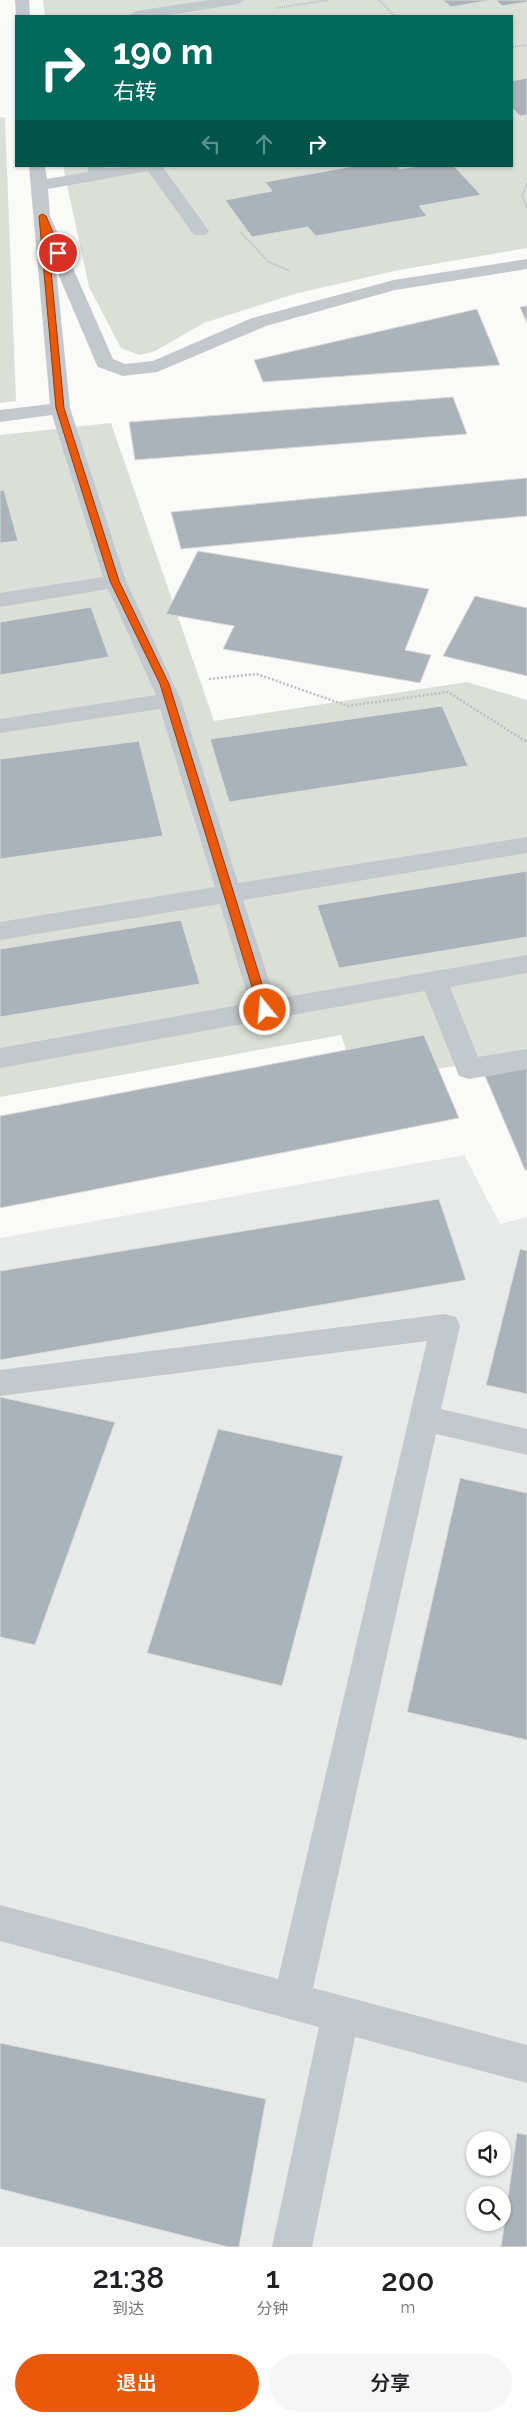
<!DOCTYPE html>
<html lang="zh">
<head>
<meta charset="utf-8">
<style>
	body { margin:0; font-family:Raleway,"Noto Sans SC",sans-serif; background:#f6f6f6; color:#202124; height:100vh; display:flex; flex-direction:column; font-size:19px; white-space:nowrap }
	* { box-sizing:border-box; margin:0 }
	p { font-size:16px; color:#757577 }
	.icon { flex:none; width:28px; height:28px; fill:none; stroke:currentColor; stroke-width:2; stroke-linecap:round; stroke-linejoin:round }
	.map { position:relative; height:2247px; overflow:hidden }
	.panel { display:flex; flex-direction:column; background:#fff; flex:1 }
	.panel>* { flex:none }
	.guide { position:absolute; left:15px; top:15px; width:498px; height:152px; border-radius:0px; box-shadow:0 1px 4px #0004; background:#00695c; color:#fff; overflow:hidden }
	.buttons { position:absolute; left:466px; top:2131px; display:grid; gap:10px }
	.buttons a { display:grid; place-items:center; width:45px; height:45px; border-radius:50%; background:#fff; box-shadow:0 1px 4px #0004; font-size:25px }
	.pin { position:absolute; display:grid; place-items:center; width:42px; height:42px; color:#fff; margin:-21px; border:2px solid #fff; border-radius:50%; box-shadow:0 1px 5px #0007 }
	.me { position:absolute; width:55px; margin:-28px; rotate:343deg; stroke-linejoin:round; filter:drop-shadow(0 0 4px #0008) }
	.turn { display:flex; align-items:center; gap:18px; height:105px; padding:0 15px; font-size:22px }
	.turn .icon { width:65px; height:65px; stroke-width:2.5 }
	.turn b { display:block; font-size:35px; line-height:42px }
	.lanes { display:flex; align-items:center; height:48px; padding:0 15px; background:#0003; justify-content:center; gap:25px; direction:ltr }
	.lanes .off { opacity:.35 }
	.eta { display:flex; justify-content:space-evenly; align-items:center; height:85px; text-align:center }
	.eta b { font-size:30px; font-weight:600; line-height:35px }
	.button { display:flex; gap:10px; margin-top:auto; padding:10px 15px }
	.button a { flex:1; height:58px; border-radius:30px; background:#ea580c; color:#fff; font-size:20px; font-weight:600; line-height:58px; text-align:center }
	.button a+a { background:#f6f6f6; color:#202124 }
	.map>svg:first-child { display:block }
</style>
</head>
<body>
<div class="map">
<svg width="527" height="2247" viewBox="0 0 527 2247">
	<rect width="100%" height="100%" fill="#fafaf8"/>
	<path fill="#e8e9e9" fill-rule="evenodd" d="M464,1155L500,1224L527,1217V2247H0V1238ZM475,2140H502V2168H475ZM475,2195H502V2222H475Z"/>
	<path fill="#dadfd7" d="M43,0H527V248L399,270L294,294L204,323L155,351L139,355L121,348L89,287L63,166H511V16H45Z
		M0,117L5,118L16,401L0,403Z
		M111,423L214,721L467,682L527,700V1055L357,1081L341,1035L0,1097V435Z"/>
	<path fill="#aab3b9" stroke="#dcdcda" d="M443,0H492L451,7Z
		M496,0H527V2L502,6Z
		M527,78V115L520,116L511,107V81Z
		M354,166H398L400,169L417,166H454L481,195L419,206L427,216L316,236L308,227L252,237L225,200L272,191L265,182Z
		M527,306V323L520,307Z
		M477,309L500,365L263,382L254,360Z
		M453,397L467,434L135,460L129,422Z
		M527,478V516L181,549L171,512Z
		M4,490L18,541L0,543V491Z
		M198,551L429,589L405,650L431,655L420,683L223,649L234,626L166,614Z
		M475,596L527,608V676L443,656Z
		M91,607L109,657L0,675V622Z
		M442,706L468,766L229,802L210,739Z
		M139,741L163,836L0,859V759Z
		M527,871V937L339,968L317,905Z
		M181,920L200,984L0,1017V949Z
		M424,1035L459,1118L0,1208V1116Z
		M527,1068V1170H525L485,1076Z
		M439,1199L466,1280L0,1360V1271Z
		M520,1249L527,1251V1394L486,1385Z
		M0,1397L115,1422L35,1645L0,1637Z
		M218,1429L343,1456L282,1686L147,1653Z
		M460,1478L527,1493V1740L407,1712Z
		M0,2043L266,2099L239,2247H228L0,2189Z
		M517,2133L527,2135V2247H501Z"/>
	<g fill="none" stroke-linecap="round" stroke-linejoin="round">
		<path stroke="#bbbfc2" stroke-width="2" stroke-dasharray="1 1" stroke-linecap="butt" d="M379,0L395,16
			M276,8L329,0
			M511,47L527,45
			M527,183L522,195L527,209
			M241,233L269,262L290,271"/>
		<path stroke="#bbbfc2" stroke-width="2.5" stroke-dasharray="2 2" stroke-linecap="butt" d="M209,679L257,674L348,706L448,692L527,742"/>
		<path fill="#c3c8cc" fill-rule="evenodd" d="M15,0H29L30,16L16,17Z
			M209,0H245L238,4L163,16H128L136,11Z
			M29,166H45L47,179L88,172V166H104V168L162,166L209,231L206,235H194L148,171L48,189L50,216L113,359L125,364L153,361L252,318L394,280L527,259V269L395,290L266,326L157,372L123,376L98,367L96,363L56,269L70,408L126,581L181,700L238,883L527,837V853L243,900L275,999L527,955V973L450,987L478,1057L527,1049V1069L469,1079L459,1076L425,991L0,1068V1048L250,1003L220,904L0,940V922L215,887L160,709L0,733V719L156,695L108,589L0,607V593L103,577L52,415L0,422V410L50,404Z
			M445,1314L456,1317L460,1326L441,1409L527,1429V1455L436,1434L313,1988L527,2045V2083L355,2037L312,2247H272L319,2027L0,1941V1905L278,1979L427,1341L0,1396V1370Z"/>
	</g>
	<path fill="#ea580c" stroke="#983908" d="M42,214L46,216L62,253L55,254L48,238L64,408L119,581L169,684L270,1010L265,1014L259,1010L160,684L110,581L56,408L39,216Z"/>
</svg>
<div class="buttons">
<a><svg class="icon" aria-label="sound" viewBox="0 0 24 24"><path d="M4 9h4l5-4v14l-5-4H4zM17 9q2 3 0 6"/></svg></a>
<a><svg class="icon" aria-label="search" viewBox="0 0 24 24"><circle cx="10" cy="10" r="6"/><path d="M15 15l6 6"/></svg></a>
</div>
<div class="pin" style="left:58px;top:253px;background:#d93025"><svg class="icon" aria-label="arrive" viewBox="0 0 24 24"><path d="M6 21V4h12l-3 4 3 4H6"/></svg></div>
<svg class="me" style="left:265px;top:1010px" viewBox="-20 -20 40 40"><circle r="17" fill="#ea580c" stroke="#fff" stroke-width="3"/><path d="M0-11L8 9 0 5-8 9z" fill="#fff"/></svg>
<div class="guide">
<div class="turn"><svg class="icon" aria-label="right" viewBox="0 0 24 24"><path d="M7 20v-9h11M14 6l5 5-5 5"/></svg><div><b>190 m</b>右转</div></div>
<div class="lanes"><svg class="icon off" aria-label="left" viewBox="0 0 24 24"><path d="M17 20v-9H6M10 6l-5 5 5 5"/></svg><svg class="icon off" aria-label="ahead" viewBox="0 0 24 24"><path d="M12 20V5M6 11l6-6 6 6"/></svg><svg class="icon" aria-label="right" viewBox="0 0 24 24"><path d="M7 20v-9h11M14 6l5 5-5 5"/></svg></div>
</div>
</div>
<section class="panel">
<div class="eta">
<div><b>21:38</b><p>到达</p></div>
<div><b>1</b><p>分钟</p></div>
<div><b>200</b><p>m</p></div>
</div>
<div class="button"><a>退出</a><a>分享</a></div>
</section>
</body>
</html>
